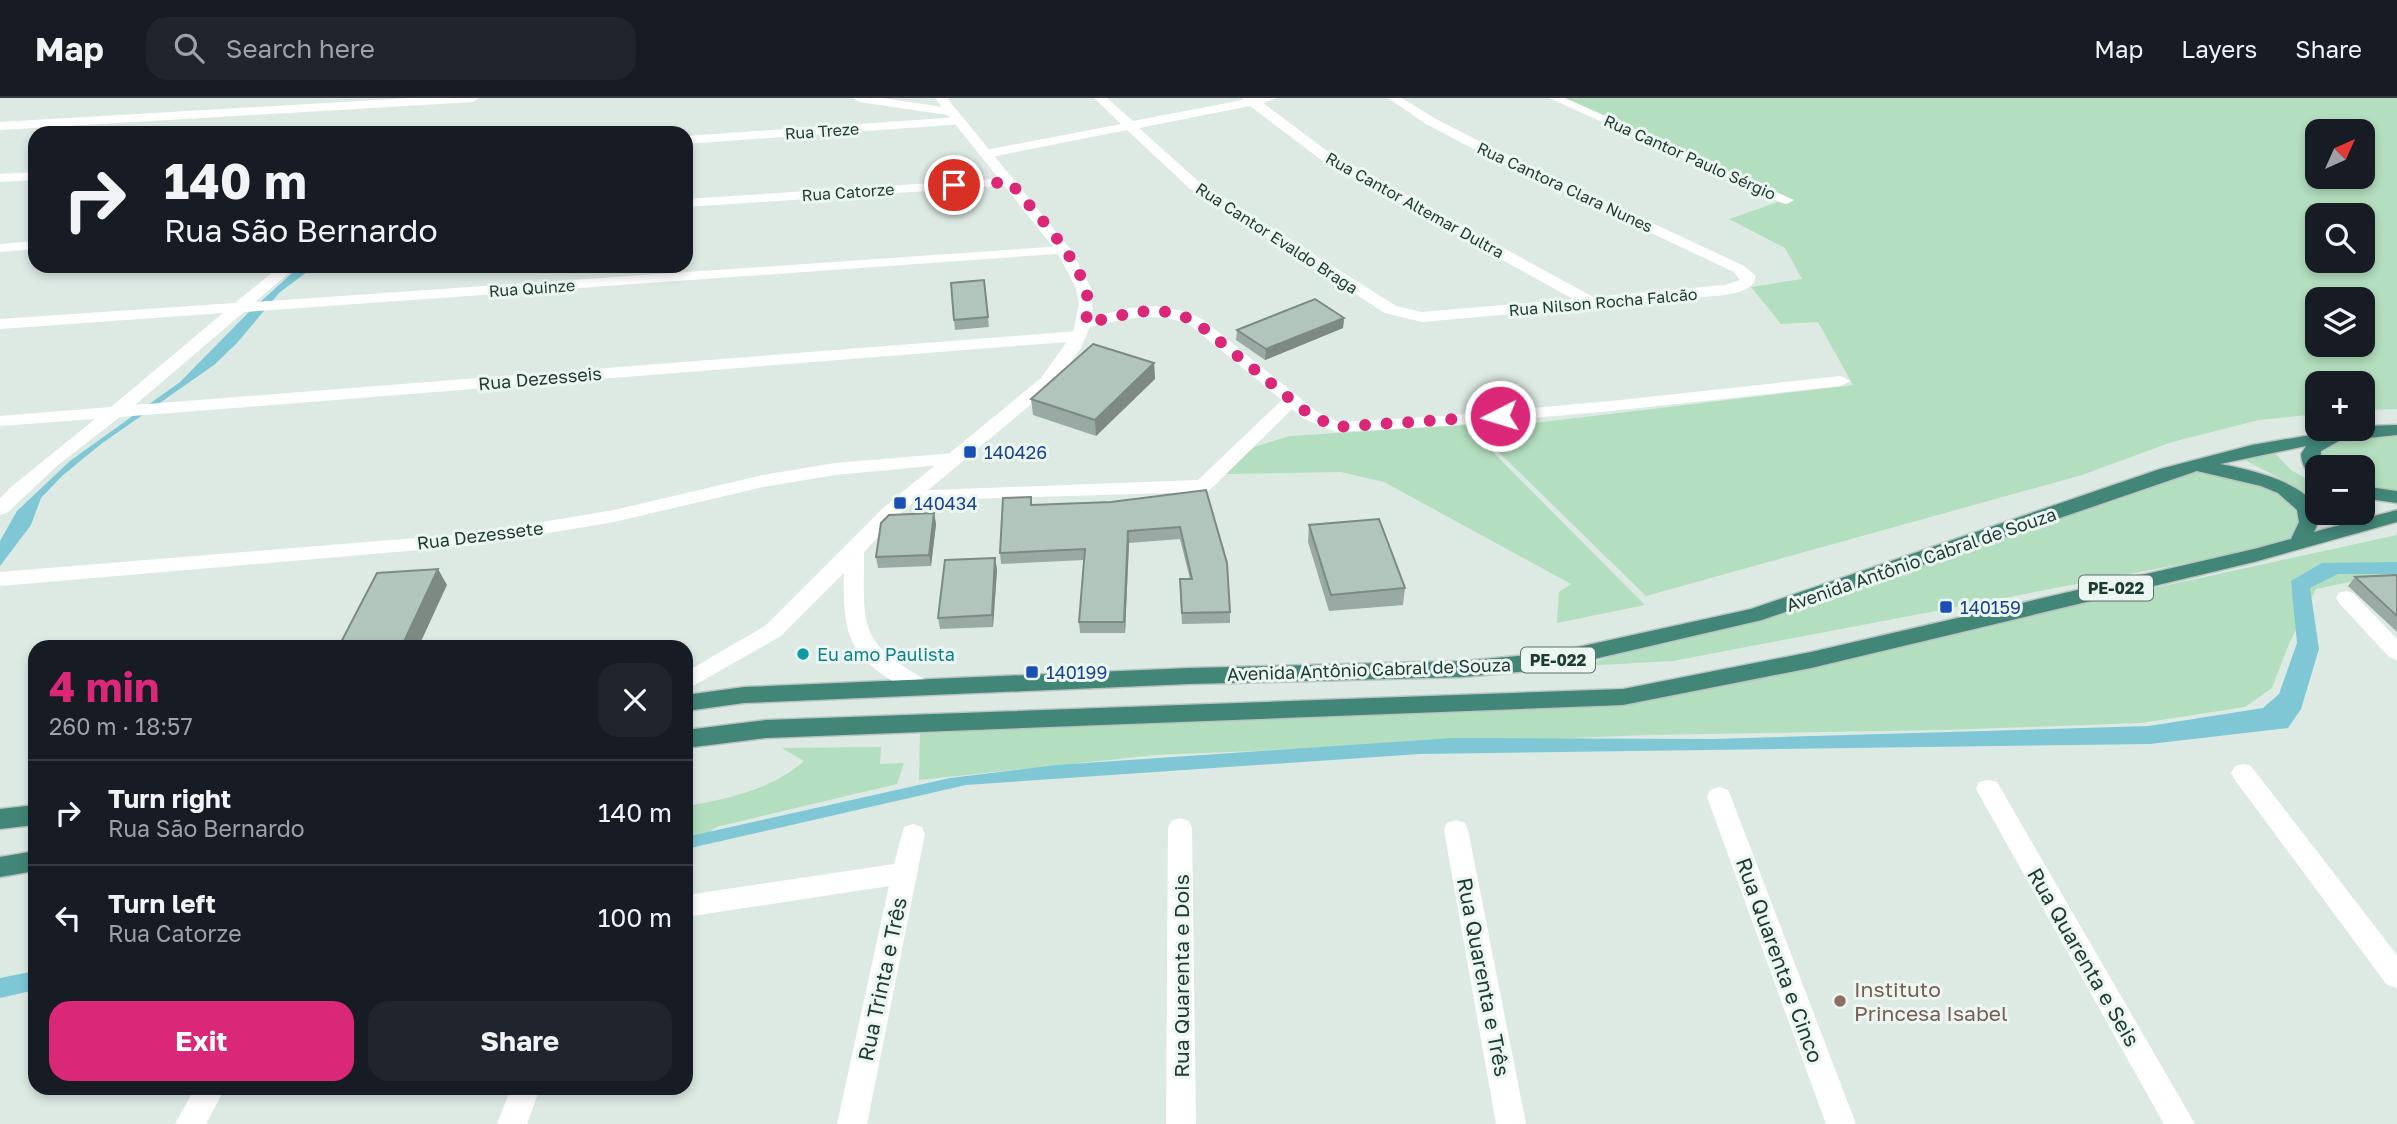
<!DOCTYPE html>
<html lang="en">
<head>
<meta charset="utf-8">
<style>
	body { margin:0; font-family:"Golos Text",sans-serif; background:#20242c; color:#f1f3f6; height:100vh; display:flex; flex-direction:column; font-size:26px; white-space:nowrap }
	* { box-sizing:border-box; margin:0 }
	p { font-size:23px; color:#9ea1a6 }
	.icon { flex:none; width:38px; height:38px; fill:none; stroke:currentColor; stroke-width:2; stroke-linecap:round; stroke-linejoin:round }
	.map { position:relative; flex:1; overflow:hidden }
	.panel { position:absolute; left:28px; top:542px; width:665px; height:455px; display:flex; flex-direction:column; background:#171b24; border-radius:21px; box-shadow:0 4px 10px #0003 }
	.panel>* { flex:none }
	.top-card { position:absolute; left:28px; top:28px; width:665px; height:147px; border-radius:21px; box-shadow:0 4px 10px #0003; background:#171b24; color:#f1f3f6; overflow:hidden }
	.needle { width:46px; rotate:45deg }
	.buttons { position:absolute; left:2305px; top:21px; display:grid; gap:14px }
	.buttons a { display:grid; place-items:center; width:70px; height:70px; border-radius:14px; background:#171b24; box-shadow:0 4px 10px #0003; font-size:35px }
	.pin { position:absolute; display:grid; place-items:center; width:60px; height:60px; color:#fff; margin:-30px; border:4px solid #fff; border-radius:50%; box-shadow:0 2px 7px #0007 }
	.me { position:absolute; width:77px; margin:-38px; rotate:265deg; stroke-linejoin:round; filter:drop-shadow(0 0 5px #0008) }
	.turn { display:flex; align-items:center; gap:24px; height:147px; padding:0 21px; font-size:32px }
	.turn .icon { width:91px; height:91px; stroke-width:2.5 }
	.turn b { display:block; font-size:49px; line-height:60px }
	.round { display:grid; place-items:center; flex:none; width:74px; height:74px; border-radius:21px; background:#20242c }
	.overview { display:flex; align-items:center; justify-content:space-between; height:119px; padding:0 21px }
	h1 { font-size:42px; font-weight:700; line-height:52px; color:#db2777 }
	.action { display:flex; gap:14px; margin-top:auto; padding:14px 21px }
	.action a { flex:1; height:80px; border-radius:21px; background:#db2777; color:#fff; font-size:28px; font-weight:700; line-height:80px; text-align:center }
	.action a+a { background:#20242c; color:#f1f3f6 }
	ul { padding:0; list-style:none }
	li { display:flex; align-items:center; gap:21px; height:105px; padding:0 21px; border-top:2px solid #363941 }
	li div { flex:1 }
	li b { display:block; font-size:26px }
	li em { font-style:normal }
	header { display:flex; align-items:center; gap:42px; box-sizing:border-box; height:98px; padding:0 35px; background:#171b24; border-bottom:2px solid #363941 }
	header strong { font-size:33px }
	nav { display:flex; gap:38px; margin-inline-start:auto; font-size:24px }
	.search { width:490px; height:63px; background:#20242c; display:flex; align-items:center; gap:18px; box-sizing:border-box; padding:0 24px; border-radius:21px; color:#9ea1a6; font-size:26px }
	.map>svg:first-child { display:block }
</style>
</head>
<body>
<header>
<strong>Map</strong>
<div class="search"><svg class="icon" aria-label="search" viewBox="0 0 24 24"><circle cx="10" cy="10" r="6"/><path d="M15 15l6 6"/></svg>Search here</div>
<nav><a>Map</a><a>Layers</a><a>Share</a></nav>
</header>
<div class="map">
<svg width="2397" height="1026" viewBox="0 0 2397 1026">
	<rect width="100%" height="100%" fill="#ddeae4"/>
	<path fill="#b3debf" fill-rule="evenodd" d="M1552,0H2397V311L2363,312L2362,285H2317V316L2259,322L2172,344L2082,377L1646,498L1476,332L1853,287L1818,224L1781,226L1751,189L1802,181L1785,150L1729,121L1781,103ZM2317,33H2362V79H2317ZM2317,117H2362V163H2317ZM2317,201H2362V247H2317Z
		M1466,327L1645,507L1557,525L1559,494L1571,486L1384,384L1341,374L1224,376L1254,349L1290,338Z
		M2397,335V394L2363,390L2362,369H2319L2314,362C2325,333 2371,337 2397,335Z
		M2273,353L2291,372L2317,387V407L2306,409L2283,382L2237,358Z
		M2175,375H2219L2279,392L2299,410V425L2294,440L2250,453L1673,563L1582,568Z
		M2397,437V484L2354,483L2316,491L2289,546L2272,590L2245,609L2141,625L1945,632L1647,637L1156,657L919,682L920,635L1623,606Z
		M881,649L880,666L904,665L897,686L716,729L686,753V708C727,701 773,691 804,663L782,650Z"/>
	<path fill="#7fc7d5" d="M300,168H315L279,195L237,245L214,267L101,346L62,378L41,400L31,427L0,468V443L17,413L70,363L180,284L248,215Z
		M2397,464V476H2338L2310,490L2319,551L2301,611L2288,630L2150,646L1420,656L966,687L686,751V739L950,680L1056,667L1452,640L1713,641L2149,628L2263,610L2279,596L2297,545L2291,483L2322,465Z
		M35,873V892L0,900V880Z"/>
	<g fill="none" stroke-linecap="round" stroke-linejoin="round">
		<g stroke="#bbc4c2" stroke-width="3">
			<path id="trunk" d="M2397,327V337L2339,343L2321,353L2320,365L2324,369H2317V379C2306,376 2302,367 2301,356L2306,348L2220,366C2248,371 2338,390 2314,434L2397,412V424L2254,464L1811,570L1623,607L766,640L686,650V632L766,622L1623,591L1811,554L2254,451L2291,441L2299,424L2297,412L2278,395L2261,388L2197,373L1762,522L1551,571L1463,579L1189,586L744,605L686,613V597L744,589L1189,570L1463,563L1551,555L1751,511L2160,371L2252,347L2346,331H2362L2365,328Z
				M2362,388L2397,393V405L2362,400Z
				M35,707V727L0,731V711Z
				M35,753V773L0,779V759Z"/>
		</g>
		<path fill="#fff" fill-rule="evenodd" d="M411,0H479L473,4L0,32V24Z
			M935,0H947L958,14L952,18L948,17Z
			M1094,0H1107L1133,23L1243,2L1242,0H1277L1263,5L1330,55L1593,199L1725,187L1740,182L1734,174L1485,57L1426,26L1388,0H1402L1434,20L1495,51L1744,168L1756,178C1753,193 1738,194 1725,197L1422,224L1385,215L1189,90L1127,32L986,60L979,56L986,52L1121,26ZM1250,8L1320,61L1573,201L1422,214L1396,208L1199,84L1139,30Z
			M1549,0H1565L1794,102L1787,106L1782,105Z
			M959,19L963,20V26L686,46V38Z
			M35,74V82L0,84V76Z
			M1010,80L1017,84L1015,87L686,109V101Z
			M35,143V151L0,154V146Z
			M1064,148L1069,149L1071,152L1069,155L244,214L135,307L1079,233L1087,238L1079,243L120,319L58,367L7,415L0,417V400L10,390L95,321L0,328V318L111,309L223,215L0,231V221L235,205L280,168H297L255,204Z
			M1155,208L1187,214L1202,221L1316,313L1339,324L1444,318L1611,303L1841,278L1850,283L1841,288L1611,313L1444,328L1336,334L1304,321L1292,311L1210,392L1203,394L901,403L898,399L901,395L908,393L1198,382L1282,302L1190,227C1154,212 1123,221 1086,230L1078,225L1080,222L1129,210Z
			M955,355L964,361L961,365L835,377L763,389L614,424L477,447L0,488V474L477,435L614,412L763,377L835,365Z
			M2346,493L2353,495L2397,541V562L2389,559L2339,505L2336,500L2339,495Z
			M2243,666L2251,668L2397,857V890L2387,887L2235,682L2231,675L2235,668Z
			M1988,682L1997,684L2195,1026H2164L1976,691L1979,684Z
			M1719,689L1728,692L1731,699L1856,1026H1826L1707,699L1710,692Z
			M1180,720L1189,723L1192,730L1196,1026H1166L1168,730L1171,723Z
			M1456,722L1465,725L1468,732L1526,1026H1496L1444,732L1447,725Z
			M913,726L922,729L925,736L867,1026H837L889,788L686,819V797L894,766L904,729Z
			M195,990H225L206,1026H175Z
			M511,990H540L527,1026H497Z"/>
		<path fill="#fff" fill-rule="evenodd" d="M853,0H883L956,11L1071,152L1091,190L1093,221L1081,250L1053,288L897,418L864,454C864,531 857,543 928,583L931,589L928,595L920,597L912,595C852,560 842,545 844,475L781,538L686,592V574L765,528L883,410L1041,280L1073,235L1079,206L1076,190L1057,154L948,17L859,4Z"/>
		<use href="#trunk" fill="#428677" fill-rule="evenodd"/>
	</g>
	<path fill="#99a9a3" d="M984,182L989,229L955,232L954,222Z
		M1344,220L1343,230L1265,262L1236,242L1237,232Z
		M1154,265L1155,281L1096,338L1033,317L1031,301Z
		M1206,392L1230,514V525L1182,526L1180,492L1190,481L1180,441L1129,445L1125,535H1080L1079,524L1084,462L1001,466L1000,455L1031,399L1032,407L1111,404Z
		M934,415L936,426L931,468L878,470L876,459Z
		M1309,427L1405,490L1403,507L1329,513L1308,444Z
		M995,460L997,472L993,529L940,531L938,520Z
		M2397,477V533H2396L2348,488L2355,479Z"/>
	<path fill="#7d8a84" d="M1344,220L1343,230L1265,262L1266,251Z
		M1154,265L1155,281L1096,338L1095,322Z
		M934,415L936,426L931,468L929,457Z
		M1128,433L1129,445L1125,535L1124,524Z
		M995,460L997,472L993,529L992,517Z
		M438,471L447,487L418,550H401Z"/>
	<path fill="#b2c5bd" stroke="#7d8a84" stroke-width="2" d="M984,182L988,219L954,222L951,185Z
		M1315,201L1344,220L1266,251L1237,232Z
		M1093,246L1154,265L1095,322L1031,301Z
		M1206,392L1227,465L1230,514L1182,515L1180,481H1192L1180,429L1128,433L1124,524H1079L1085,451L1000,455L1003,400L1031,399V407L1111,404Z
		M934,415L929,457L876,459L881,425L889,417Z
		M1379,421L1405,490L1331,497L1309,427Z
		M995,460L992,517L938,520L945,462Z
		M438,471L401,550H338L377,475Z
		M2397,477V518L2355,479Z"/>
	<g fill="none" stroke-linecap="round" stroke-linejoin="round">
		<path stroke="#db2777" stroke-width="12" stroke-dasharray="0 21.6" d="M954,87L1010,84C1034,114 1075,155 1086,192C1089,203 1087,214 1086,225C1128,217 1155,203 1196,224L1310,317L1336,329L1500,318"/>
	</g>
	<g fill="#1a4fb4" stroke="#edf7f2" stroke-width="2.5">
		<rect x="963" y="347" width="14" height="14" rx="3.5"/>
		<rect x="893" y="398" width="14" height="14" rx="3.5"/>
		<rect x="1939" y="502" width="14" height="14" rx="3.5"/>
		<rect x="1025" y="567" width="14" height="14" rx="3.5"/>
	</g>
	<circle fill="#0f9aa8" stroke="#edf7f2" stroke-width="2.5" cx="803" cy="556" r="7"/>
	<circle fill="#8d6e63" stroke="#edf7f2" stroke-width="2.5" cx="1840" cy="903" r="7"/>
	<g text-anchor="middle" dominant-baseline="central" stroke-width="6" stroke-linejoin="round" paint-order="stroke">
		<g font-size="16" fill="#1d3a33" stroke="#edf7f2">
			<text transform="translate(822 33) rotate(-4)">Rua Treze</text>
			<text transform="translate(1690 59) rotate(24)">Rua Cantor Paulo Sérgio</text>
			<text transform="translate(1565 89) rotate(25)">Rua Cantora Clara Nunes</text>
			<text transform="translate(848 94) rotate(-4)">Rua Catorze</text>
			<text transform="translate(1415 107) rotate(29)">Rua Cantor Altemar Dultra</text>
			<text transform="translate(1277 140) rotate(33)">Rua Cantor Evaldo Braga</text>
			<text transform="translate(532 190) rotate(-4)">Rua Quinze</text>
			<text transform="translate(1603 204) rotate(-5)">Rua Nilson Rocha Falcão</text>
		</g>
		<g fill="#edf7f2" stroke="#5b736c" stroke-width="2">
			<rect x="2079" y="477.5" width="74" height="25" rx="5"/>
			<rect x="1521" y="549.5" width="74" height="25" rx="5"/>
		</g>
		<g font-size="16" font-weight="bold" fill="#1d3a33">
			<text x="2116" y="490">PE-022</text>
			<text x="1558" y="562">PE-022</text>
		</g>
		<g font-size="18" fill="#1d3a33" stroke="#edf7f2">
			<text transform="translate(540 280) rotate(-5)">Rua Dezesseis</text>
			<text transform="translate(480 437) rotate(-7)">Rua Dezessete</text>
			<text transform="translate(1921 461) rotate(-19)">Avenida Antônio Cabral de Souza</text>
			<text transform="translate(1369 571) rotate(-2)">Avenida Antônio Cabral de Souza</text>
		</g>
		<g font-size="18" fill="#164399" stroke="#edf7f2" text-anchor="start">
			<text x="984" y="354">140426</text>
			<text x="914" y="405">140434</text>
			<text x="1960" y="509">140159</text>
			<text x="1046" y="574">140199</text>
		</g>
		<g font-size="18" fill="#0d838f" stroke="#edf7f2" text-anchor="start">
			<text x="817" y="556">Eu amo Paulista</text>
		</g>
		<g font-size="21" fill="#1d3a33" stroke="#edf7f2">
			<text transform="translate(2084 859) rotate(60)">Rua Quarenta e Seis</text>
			<text transform="translate(1780 862) rotate(70)">Rua Quarenta e Cinco</text>
			<text transform="translate(1181 878) rotate(-90)">Rua Quarenta e Dois</text>
			<text transform="translate(1484 879) rotate(79)">Rua Quarenta e Três</text>
			<text transform="translate(882 881) rotate(-78)">Rua Trinta e Três</text>
		</g>
		<g font-size="21" fill="#785e54" stroke="#edf7f2" text-anchor="start">
			<text x="1854" y="891">Instituto<tspan x="1854" dy="24">Princesa Isabel</tspan></text>
		</g>
	</g>
</svg>
<div class="buttons">
<a><svg class="needle" viewBox="-14 -14 28 28"><path d="M0-13l5 13h-10z" fill="#e53935"/><path d="M0 13l5-13h-10z" fill="#9ea1a6"/></svg></a>
<a><svg class="icon" aria-label="search" viewBox="0 0 24 24"><circle cx="10" cy="10" r="6"/><path d="M15 15l6 6"/></svg></a>
<a><svg class="icon" aria-label="layers" viewBox="0 0 24 24"><path d="M12 4l9 5-9 5-9-5zM3 14l9 5 9-5"/></svg></a>
<a>+</a>
<a>−</a>
</div>
<div class="pin" style="left:954px;top:87px;background:#d93025"><svg class="icon" aria-label="arrive" viewBox="0 0 24 24"><path d="M6 21V4h12l-3 4 3 4H6"/></svg></div>
<svg class="me" style="left:1500px;top:318px" viewBox="-20 -20 40 40"><circle r="17" fill="#db2777" stroke="#fff" stroke-width="3"/><path d="M0-11L8 9 0 5-8 9z" fill="#fff"/></svg>
<div class="top-card">
<div class="turn"><svg class="icon" aria-label="right" viewBox="0 0 24 24"><path d="M7 20v-9h11M14 6l5 5-5 5"/></svg><div><b>140 m</b>Rua São Bernardo</div></div>
</div>
<section class="panel">
<div class="overview"><div><h1>4 min</h1><p>260 m · 18:57</p></div><a class="round"><svg class="icon" aria-label="close" viewBox="0 0 24 24"><path d="M6 6l12 12M18 6L6 18"/></svg></a></div>
<ul>
<li><svg class="icon" aria-label="right" viewBox="0 0 24 24"><path d="M7 20v-9h11M14 6l5 5-5 5"/></svg><div><b>Turn right</b><p>Rua São Bernardo</p></div><em>140 m</em></li>
<li><svg class="icon" aria-label="left" viewBox="0 0 24 24"><path d="M17 20v-9H6M10 6l-5 5 5 5"/></svg><div><b>Turn left</b><p>Rua Catorze</p></div><em>100 m</em></li>
</ul>
<div class="action"><a>Exit</a><a>Share</a></div>
</section>
</div>
</body>
</html>
